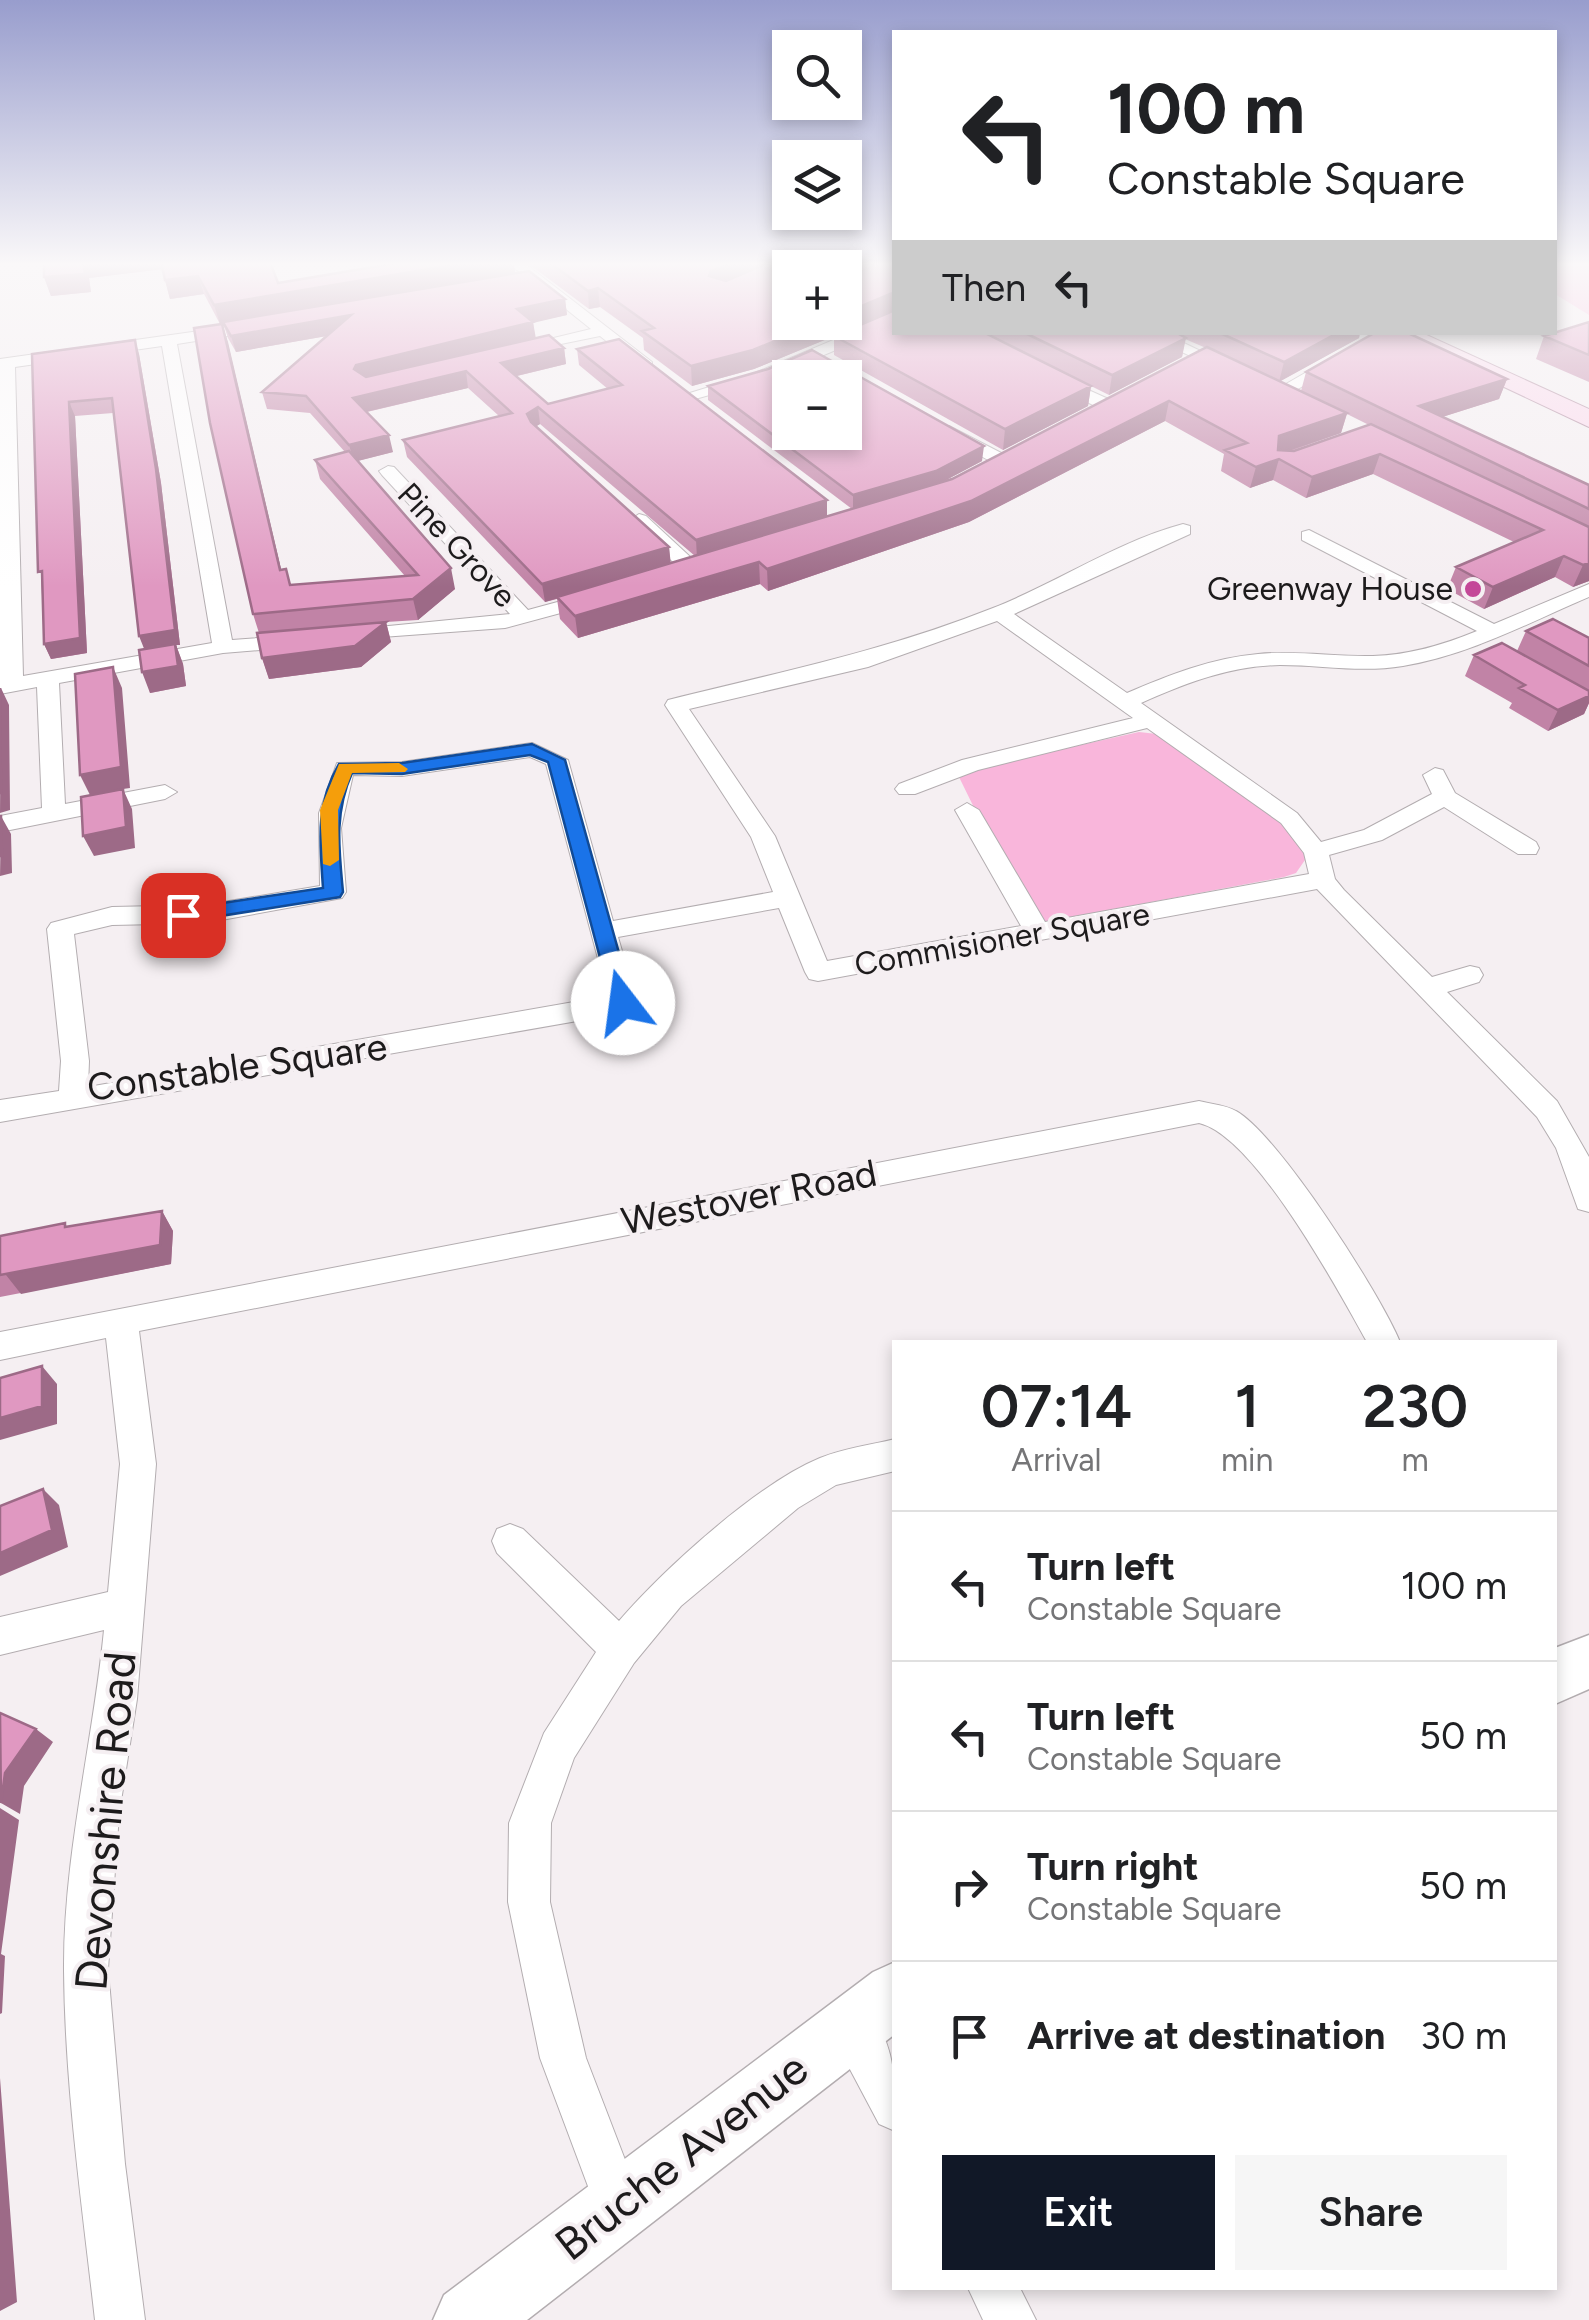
<!DOCTYPE html>
<html lang="en">
<head>
<meta charset="utf-8">
<style>
	body { margin:0; font-family:Figtree,sans-serif; background:#f6f6f6; color:#202124; height:100vh; display:flex; flex-direction:column; font-size:38px; white-space:nowrap }
	* { box-sizing:border-box; margin:0 }
	p { font-size:32px; color:#757577 }
	.icon { flex:none; width:55px; height:55px; fill:none; stroke:currentColor; stroke-width:2; stroke-linecap:round; stroke-linejoin:round }
	.map { position:relative; flex:1; overflow:hidden }
	.drawer { position:absolute; left:892px; top:1340px; width:665px; height:950px; display:flex; flex-direction:column; background:#fff; border-radius:0px; box-shadow:0 5px 15px #0003 }
	.drawer>* { flex:none }
	.guide { position:absolute; left:892px; top:30px; width:665px; height:305px; border-radius:0px; box-shadow:0 5px 15px #0003; background:#fff; color:#202124; overflow:hidden }
	.buttons { position:absolute; left:772px; top:30px; display:grid; gap:20px }
	.buttons a { display:grid; place-items:center; width:90px; height:90px; border-radius:0px; background:#fff; box-shadow:0 5px 15px #0003; font-size:50px }
	.pin { position:absolute; display:grid; place-items:center; width:85px; height:85px; color:#fff; margin:-42px; border-radius:20px; box-shadow:0 5px 15px #0006 }
	.me { position:absolute; width:110px; margin:-55px; rotate:345deg; stroke-linejoin:round; filter:drop-shadow(0 0 8px #0008) }
	.turn { display:flex; align-items:center; gap:35px; height:210px; padding:0 50px; font-size:45px }
	.turn .icon { width:130px; height:130px; stroke-width:2.5 }
	.turn b { display:block; font-size:70px; line-height:85px }
	.then { display:flex; align-items:center; height:95px; padding:0 50px; background:#0003; gap:20px; font-size:38px }
	.eta { display:flex; justify-content:space-evenly; align-items:center; height:170px; text-align:center }
	.eta b { font-size:60px; font-weight:600; line-height:70px }
	.cta { display:flex; gap:20px; margin-top:auto; padding:20px 50px }
	.cta a { flex:1; height:115px; border-radius:0px; background:#111827; color:#fff; font-size:40px; font-weight:600; line-height:115px; text-align:center }
	.cta a+a { background:#f6f6f6; color:#202124 }
	ul { padding:0; list-style:none }
	li { display:flex; align-items:center; gap:30px; height:150px; padding:0 50px; border-top:2px solid #e0e0e0 }
	li div { flex:1 }
	li b { display:block; font-size:38px }
	li em { font-style:normal }
	.map>svg:first-child { display:block }
</style>
</head>
<body>
<div class="map">
<svg width="1589" height="2320" viewBox="0 0 1589 2320">
	<rect width="100%" height="100%" fill="#f5eff2"/>
	<path fill="#f9b6db" d="M1555,262H1589V315L1555,294Z
		M1139,732L1157,734C1190,757 1302,822 1305,860L1296,873L1284,877L1045,922L1011,864L984,828L959,777L983,767Z"/>
	<g fill="none" stroke-linecap="round" stroke-linejoin="round">
		<g stroke="#b3adb0" stroke-width="2">
			<path id="street" d="M507,262H523L652,362V368H640L600,336L512,354V348L591,329Z
				M895,314V325L767,379L688,401L680,396L755,373Z
				M235,326L240,328V334L177,344L232,640L298,635L308,641L298,647L223,653L59,683L65,804L165,785L177,792L165,799L0,832V816L42,808L37,687L0,694V359ZM162,346L212,643L23,676L15,367Z
				M1140,332H1161L1240,370L1226,373Z
				M1338,354L1346,359L1344,362L1286,396L1272,392Z
				M1053,374L1115,402L1117,406L1103,410L1047,382L1045,379Z
				M949,426L1009,457L1012,461L1009,465H997L943,435L940,431Z
				M388,466L394,467L528,610L598,591L608,597L605,601L505,628L341,640L338,636L348,630L510,614L382,475L379,471Z
				M639,514L646,516L699,565V573H685L632,524L630,520Z
				M1183,524L1190,526V534L1014,614L1127,693C1169,675 1212,658 1258,654C1297,650 1335,657 1373,656C1409,655 1443,645 1477,631L1302,540V532L1309,530L1494,624L1589,584V597C1528,623 1469,655 1403,666C1362,673 1321,665 1280,665C1230,666 1186,683 1141,703L1297,813L1321,842L1364,830L1432,794L1423,775L1435,768L1443,770L1455,793L1536,842L1539,848L1536,854H1518L1444,807L1382,840L1329,855L1335,879L1344,890L1432,977L1470,966L1479,968L1483,975L1479,982L1447,992L1557,1101L1589,1157V1212L1578,1209L1556,1148L1537,1117L1317,889L818,981L809,979L805,972L779,908L618,937L637,1003L633,1010L623,1013L0,1122V1100L59,1091L61,1061L47,929L51,923L112,907L205,905L320,886L319,813L337,763L402,762L532,743L568,760L613,921L773,892L751,837L665,705L668,700C780,672 885,651 993,608C1057,583 1116,542 1183,524ZM997,621L1133,718L962,760L899,784L895,789L899,794H915L978,770L1147,728L1281,823L1304,853L1309,874L1045,922L979,810L967,803L955,810L1021,926L827,961L775,836L689,709L868,667ZM530,757L546,764L608,996L88,1087L89,1061L74,934L112,925L205,923L342,898L346,892L341,828L353,775L402,776Z
				M1199,1101C1211,1104 1226,1105 1236,1111C1278,1134 1381,1295 1400,1342H1367C1338,1290 1255,1136 1199,1123L139,1331L156,1464L137,1699L119,1814L108,1969L125,2164L145,2320H95C82,2205 65,2087 64,1971C63,1856 93,1743 104,1630L0,1655V1617L108,1592L120,1464L106,1338L0,1360V1332Z
				M895,1439V1471L836,1485L798,1508L681,1606L634,1663L574,1758L551,1823L550,1902L586,2058L642,2204L635,2221L618,2228L601,2221L540,2058L508,1902L509,1823L544,1733L596,1652L497,1553L492,1541L497,1529L510,1524L523,1529L619,1621C664,1569 757,1484 820,1458C844,1448 871,1445 895,1439Z
				M850,2003C899,2024 895,2087 895,2131L879,2124L827,2026L834,2010Z
				M968,2288H1020L1036,2320H983Z"/>
		</g>
		<g stroke="#b3adb0" stroke-width="3">
			<path id="secondary" d="M1589,1635V1689L1555,1704V1648Z
				M895,1962V2034L527,2320H433L444,2295L873,1972Z"/>
		</g>
		<g stroke="#ac859b" stroke-width="2">
			<path id="primary" d="M1387,332H1420L1589,409V427Z"/>
		</g>
		<use href="#street" fill="#fff" fill-rule="evenodd"/>
		<use href="#secondary" fill="#fff" fill-rule="evenodd"/>
		<use href="#primary" fill="#fbd8ec" fill-rule="evenodd"/>
	</g>
	<path fill="#c183a6" fill-rule="evenodd" d="M44,262H270L278,283L514,265L515,274L565,299L567,315L533,322L535,338L564,348L566,364L517,376L548,404L608,389L579,365L577,349L827,500V517L852,509L708,400V386L982,461L940,483L952,479L1206,348L1185,339L1182,357L1109,395L1085,383L1091,386L1088,406L1003,450L834,355V336L754,369L692,386L644,350L643,338L600,307L589,309L526,262H895V332H1360L1359,338L1280,381L1301,391L1306,372L1507,379L1499,399L1442,417L1589,485V581L1573,587L1555,577L1484,609L1447,589L1456,567L1514,542L1373,474L1306,498L1273,480L1250,488L1221,471L1224,454L1165,421L969,522L768,591L760,584L578,638L560,619L557,599L545,602L407,457L403,440L499,416L468,388L367,412L393,452L357,461L455,589L418,620L386,622L391,642L361,667L269,679L262,658L259,633L253,614L222,324L281,570L291,585L405,576L320,479L315,460L345,452L310,413L267,409L262,392L327,336L236,352L228,338L223,323L220,324L204,294L170,299L162,269L89,278L91,292L51,296L44,277ZM1347,414L1369,425L1291,451L1341,433ZM540,424L695,556L670,563L669,547L536,426Z
		M1589,322V382L1536,359L1544,336Z
		M32,354H139L161,483L180,645H176L183,664L186,686L150,693L113,413L75,416L87,653L51,659L44,644Z
		M1526,631L1589,638V703L1584,714L1548,731L1509,708L1512,703L1465,676L1474,655L1517,651Z
		M162,1211L173,1231L171,1264L0,1297V1236L68,1227Z"/>
	<path fill="#9d6a87" d="M83,262H162L164,269L89,278L91,292L51,296L44,277Z
		M471,262H519L514,265L515,274L220,324L214,305Z
		M735,262H784L712,290L709,276L711,271Z
		M198,276L204,294L170,299L165,280Z
		M598,288L600,307L589,309L588,291Z
		M895,292V311L754,369L692,386L691,366L821,322H845V313Z
		M565,299L567,315L520,326L517,309Z
		M351,315L355,331L236,352L231,336Z
		M533,322L536,339L357,386L354,369L356,365Z
		M222,324L228,342L286,590L280,570Z
		M1339,332H1360L1359,338L1279,382L1284,362Z
		M1186,338L1182,357L1109,395L1112,375Z
		M135,340L139,354L161,483L180,645H176L183,664L186,686L150,693L142,672L145,651L139,636Z
		M564,348L566,364L504,379L501,363Z
		M466,371L468,388L357,414L353,398Z
		M1507,379L1499,399L1417,425L1419,406Z
		M1091,386L1088,406L1003,450L1005,429Z
		M1169,401L1165,421L969,522L768,591L767,569Z
		M69,402L75,416L87,653L51,659L44,644Z
		M538,407L540,424L529,431L527,414Z
		M1347,413L1341,433L1274,456L1279,436Z
		M389,435L393,452L354,462L349,445Z
		M984,446L982,461L935,486L853,510V495Z
		M1380,454L1373,474L1306,498L1312,477Z
		M1279,459L1273,480L1250,488L1256,467Z
		M827,500V518L697,558L696,540Z
		M669,547L671,565L545,602L542,584Z
		M1564,556L1555,577L1484,609L1493,587Z
		M759,562L760,584L578,638L575,616Z
		M1589,563V581L1573,587L1583,565Z
		M451,568L455,589L418,620L413,599Z
		M386,622L391,642L361,667L269,679L262,658Z
		M113,667L122,688L130,788L123,789L132,809L135,848L94,856L83,836L90,795L80,775Z
		M1,688L9,705L10,810L0,813Z
		M1589,696V703L1584,714L1548,731L1558,710Z
		M1,816L11,834L12,873L0,876Z
		M162,1211L173,1231L171,1264L21,1294L6,1275Z
		M42,1366L57,1384V1424L0,1440V1418Z
		M43,1489L59,1505L68,1547L0,1576V1553Z
		M36,1729L53,1742L24,1786L20,1814L1,1803L5,1773Z
		M0,1808L19,1820L1,1954L5,1956L2,2013L0,2014Z
		M0,2078L17,2302L0,2311Z"/>
	<path fill="#e098c1" stroke="#9d6a87" stroke-width="2.5" fill-rule="evenodd" d="M44,262H83L85,274L44,277Z
		M161,262H270L278,283L403,262H471L214,305L198,276L165,280Z
		M549,262H735L711,271L709,276L726,281L770,262H895V292L845,313V268H790V322H821L753,350L691,366L642,331L654,328L598,288L588,291Z
		M529,271L565,299L517,309L533,322L356,365L354,369L366,377L549,335L564,348L501,363L548,404L622,385L577,349L619,339L827,500L696,540L538,407L527,414L531,422L669,547L542,584L403,440L512,413L466,371L353,398L389,435L349,445L306,396L262,392L351,315L231,336L223,322Z
		M895,310V332H983L1091,386L1005,429L834,336Z
		M1589,322V355L1544,336Z
		M222,324L280,570L286,569L290,585L418,575L315,460L349,451L451,568L413,599L253,614L210,423L194,328Z
		M1023,332H1175L1186,338L1112,375Z
		M1218,332H1339L1284,362Z
		M1376,332H1406L1507,379L1419,406L1589,485V509L1306,372Z
		M135,340L156,469L175,630L139,636L112,398L69,402L80,638L44,644L42,571L38,572L32,354Z
		M1207,347L1347,413L1279,436L1278,450L1294,451L1371,424L1589,527V563L1583,565L1564,556L1493,587L1456,567L1543,530L1380,454L1312,477L1279,459L1256,467L1225,450L1247,443L1169,401L971,501L767,569L759,562L575,616L557,597L952,479Z
		M812,350L984,446L936,471L853,495L708,386L768,369ZM790,378H845V432H790Z
		M1553,619L1589,638V666L1526,631Z
		M386,622L355,646L262,658L257,633Z
		M1502,643L1589,691V696L1558,710L1519,688L1525,685L1474,655Z
		M175,644L178,666L142,672L139,650Z
		M113,667L121,767L80,775L75,674Z
		M0,688L1,793H0Z
		M123,789L126,827L83,836L81,797Z
		M0,816H1L2,856H0Z
		M162,1211L160,1245L0,1275V1236L65,1223V1227Z
		M42,1366V1406L0,1418V1378Z
		M43,1489L52,1530L0,1553V1506Z
		M0,1713L36,1729L5,1773L1,1803Z"/>
	<linearGradient id="sky" x2="0" y2="1"><stop stop-color="#989dcd"/><stop offset="0.45" stop-color="#faf8f9"/><stop offset="1" stop-color="#faf8f9" stop-opacity="0"/></linearGradient>
	<rect width="1589" height="587" fill="url(#sky)"/>
	<path fill="#1a73e8" stroke="#114b97" stroke-width="2.5" d="M532,744L565,760L633,1003L630,1008L623,1010L612,1003L548,762L530,755L402,774L352,773C334,813 339,849 343,892L340,897L183,922L173,915L183,909L323,888C320,842 315,805 339,764L402,763Z"/>
	<path fill="#f59e0b" d="M399,763L408,769L405,772L352,773L338,810L339,860L330,866L323,864L320,810L339,764Z"/>
	<circle fill="#c44898" stroke="#f5eff2" stroke-width="4" cx="1473" cy="589" r="10"/>
	<g text-anchor="middle" dominant-baseline="central" stroke-width="8" stroke-linejoin="round" paint-order="stroke">
		<g font-size="32" fill="#1d1b1c" stroke="#f5eff2">
			<text transform="translate(457 545) rotate(47)">Pine Grove</text>
			<text transform="translate(1002 939) rotate(-10)">Commisioner Square</text>
		</g>
		<g font-size="32" fill="#1d1b1c" stroke="#f5eff2" text-anchor="end">
			<text x="1453" y="589">Greenway House</text>
		</g>
		<g font-size="38" fill="#1d1b1c" stroke="#f5eff2">
			<text transform="translate(237 1067) rotate(-8)">Constable Square</text>
			<text transform="translate(749 1197) rotate(-11)">Westover Road</text>
		</g>
		<g font-size="45" fill="#1d1b1c" stroke="#f5eff2">
			<text transform="translate(105 1821) rotate(-85)">Devonshire Road</text>
			<text transform="translate(681 2156) rotate(-38)">Bruche Avenue</text>
		</g>
	</g>
</svg>
<div class="buttons">
<a><svg class="icon" aria-label="search" viewBox="0 0 24 24"><circle cx="10" cy="10" r="6"/><path d="M15 15l6 6"/></svg></a>
<a><svg class="icon" aria-label="layers" viewBox="0 0 24 24"><path d="M12 4l9 5-9 5-9-5zM3 14l9 5 9-5"/></svg></a>
<a>+</a>
<a>−</a>
</div>
<div class="pin" style="left:183px;top:915px;background:#d93025"><svg class="icon" aria-label="arrive" viewBox="0 0 24 24"><path d="M6 21V4h12l-3 4 3 4H6"/></svg></div>
<svg class="me" style="left:623px;top:1003px" viewBox="-20 -20 40 40"><circle r="19" fill="#fff"/><path d="M0-13L10 11 0 6-10 11z" fill="#1a73e8"/></svg>
<div class="guide">
<div class="turn"><svg class="icon" aria-label="left" viewBox="0 0 24 24"><path d="M17 20v-9H6M10 6l-5 5 5 5"/></svg><div><b>100 m</b>Constable Square</div></div>
<div class="then">Then<svg class="icon" aria-label="left" viewBox="0 0 24 24"><path d="M17 20v-9H6M10 6l-5 5 5 5"/></svg></div>
</div>
<section class="drawer">
<div class="eta">
<div><b>07:14</b><p>Arrival</p></div>
<div><b>1</b><p>min</p></div>
<div><b>230</b><p>m</p></div>
</div>
<ul>
<li><svg class="icon" aria-label="left" viewBox="0 0 24 24"><path d="M17 20v-9H6M10 6l-5 5 5 5"/></svg><div><b>Turn left</b><p>Constable Square</p></div><em>100 m</em></li>
<li><svg class="icon" aria-label="left" viewBox="0 0 24 24"><path d="M17 20v-9H6M10 6l-5 5 5 5"/></svg><div><b>Turn left</b><p>Constable Square</p></div><em>50 m</em></li>
<li><svg class="icon" aria-label="right" viewBox="0 0 24 24"><path d="M7 20v-9h11M14 6l5 5-5 5"/></svg><div><b>Turn right</b><p>Constable Square</p></div><em>50 m</em></li>
<li><svg class="icon" aria-label="arrive" viewBox="0 0 24 24"><path d="M6 21V4h12l-3 4 3 4H6"/></svg><div><b>Arrive at destination</b></div><em>30 m</em></li>
</ul>
<div class="cta"><a>Exit</a><a>Share</a></div>
</section>
</div>
</body>
</html>
